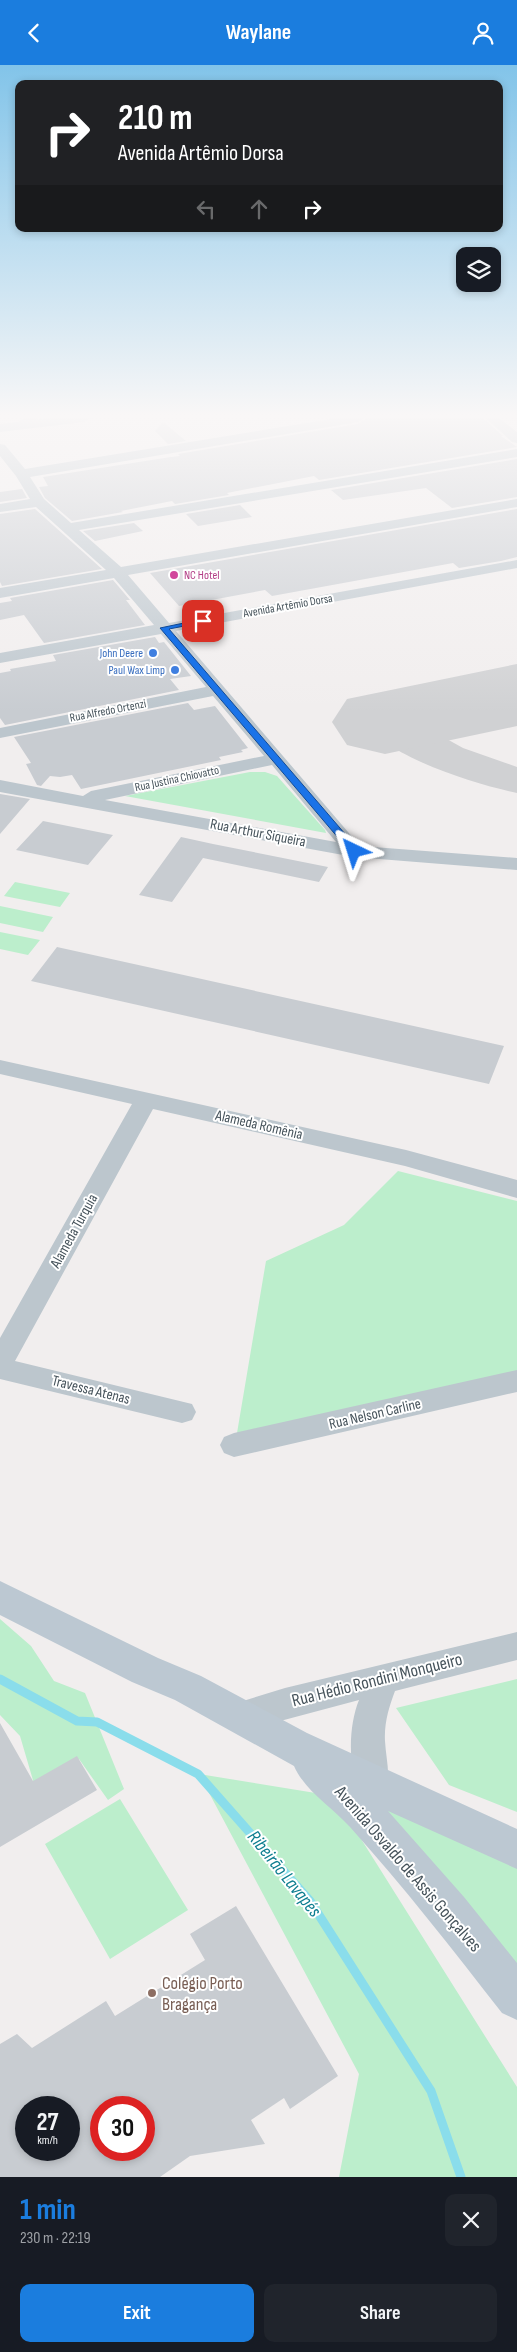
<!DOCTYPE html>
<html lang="en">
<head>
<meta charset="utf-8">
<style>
	body { margin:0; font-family:"Sofia Sans Condensed",sans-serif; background:#20242c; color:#f1f3f6; height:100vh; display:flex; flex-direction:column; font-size:19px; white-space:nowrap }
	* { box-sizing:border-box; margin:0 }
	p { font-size:16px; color:#9ea1a6 }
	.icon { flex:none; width:28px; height:28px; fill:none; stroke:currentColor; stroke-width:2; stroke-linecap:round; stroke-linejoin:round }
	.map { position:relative; height:2112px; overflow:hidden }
	.drawer { display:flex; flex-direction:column; background:#171b24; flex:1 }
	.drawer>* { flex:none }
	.hud { position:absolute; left:15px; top:15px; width:488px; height:152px; border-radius:10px; box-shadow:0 2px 8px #0003; background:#202124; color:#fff; overflow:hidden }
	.fabs { position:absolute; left:456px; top:182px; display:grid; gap:10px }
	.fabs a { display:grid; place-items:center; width:45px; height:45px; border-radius:10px; background:#171b24; box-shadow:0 2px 8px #0003; font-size:25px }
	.speed { position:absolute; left:15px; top:2031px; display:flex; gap:10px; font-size:25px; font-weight:700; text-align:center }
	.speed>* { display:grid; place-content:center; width:65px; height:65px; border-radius:50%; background:#171b24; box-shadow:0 2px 8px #0003; line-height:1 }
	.speed small { font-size:12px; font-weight:400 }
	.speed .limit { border:8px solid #d22; background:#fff; color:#111 }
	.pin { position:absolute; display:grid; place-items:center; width:42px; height:42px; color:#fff; margin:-21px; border-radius:10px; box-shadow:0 2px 8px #0006 }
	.me { position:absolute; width:55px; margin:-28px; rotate:319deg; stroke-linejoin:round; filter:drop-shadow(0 0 4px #0008) }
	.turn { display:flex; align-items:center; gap:18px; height:105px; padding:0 20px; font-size:22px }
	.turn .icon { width:65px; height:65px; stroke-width:2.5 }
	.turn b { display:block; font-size:35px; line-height:42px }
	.lanes { display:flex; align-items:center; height:48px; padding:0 20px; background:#0003; justify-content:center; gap:25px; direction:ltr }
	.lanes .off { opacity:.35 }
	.round { display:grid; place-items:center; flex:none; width:52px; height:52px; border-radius:10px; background:#20242c }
	.overview { display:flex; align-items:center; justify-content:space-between; height:85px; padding:0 20px }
	h1 { font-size:30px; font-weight:700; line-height:38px; color:#1b7dde }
	.action { display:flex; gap:10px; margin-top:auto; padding:10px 20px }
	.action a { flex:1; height:58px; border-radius:10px; background:#1b7dde; color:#fff; font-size:20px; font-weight:700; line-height:58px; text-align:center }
	.action a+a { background:#20242c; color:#f1f3f6 }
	header { display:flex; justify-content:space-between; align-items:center; height:65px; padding:0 20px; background:#1b7dde; color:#fff; font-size:22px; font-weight:700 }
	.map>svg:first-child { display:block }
</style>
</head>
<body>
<header><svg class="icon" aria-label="back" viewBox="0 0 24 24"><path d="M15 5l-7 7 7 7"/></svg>Waylane<svg class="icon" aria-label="person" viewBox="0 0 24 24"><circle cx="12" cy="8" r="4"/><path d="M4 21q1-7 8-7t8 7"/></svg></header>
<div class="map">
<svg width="517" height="2112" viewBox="0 0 517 2112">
	<rect width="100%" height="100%" fill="#f1eeee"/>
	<path fill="#bceecc" d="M250,707H265L277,711L325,765L326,768L125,731Z
		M15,817L70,828L60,842L4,831Z
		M0,841L53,852L43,867L0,858Z
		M0,867L40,875L28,890L0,884Z
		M398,1106L517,1136V1307L237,1368L266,1196L344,1160Z
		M0,1554L31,1581L54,1616L85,1628L124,1724L108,1735L79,1694L35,1722L20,1671L0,1650Z
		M517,1614V1747L449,1720L396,1643Z
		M199,1709L334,1731L517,2022V2112H339L359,2009Z
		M348,1720L517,1801V1909Z
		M120,1734L188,1845L110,1894L45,1779Z"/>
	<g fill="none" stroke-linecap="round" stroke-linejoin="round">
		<path stroke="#8addeb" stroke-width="9" d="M0,1614L77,1656L97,1657L198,1709L310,1836L431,2026L461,2112"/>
		<path fill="#d0d1d3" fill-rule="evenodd" d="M385,644L400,648L463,683L517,702V728C475,719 389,693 364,657L370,648Z"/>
		<path fill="#d0d1d3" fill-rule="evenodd" d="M517,599V661L385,689L347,680L332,657L347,634Z"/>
	</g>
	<path fill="#c8ccd1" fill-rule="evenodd" d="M374,353H483L503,371H501L517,382L319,415L314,411L227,428L229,430L175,439L172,436L121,446L123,447L72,456L45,433L39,422L48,421L43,412L171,392L180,391L178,389L358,359L365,354Z
		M163,357L186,376L168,379L155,366Z
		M517,394V432L452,443L426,423L343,435L331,425Z
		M22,424L27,433L0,437V427Z
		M240,440L252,452L198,461L186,449Z
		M35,444L102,504L2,521L0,517V449Z
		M517,444V492L501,496L459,503L453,498L272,531L265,525L179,541L150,508Z
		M134,458L143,466L95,476L83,466Z
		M113,515L130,535H126L145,560L44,578L24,550L0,555V538L12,536L10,533Z
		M155,572L159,578L164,577L191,611L170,614L179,625L5,660L0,653V608L11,606L10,604L56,596L53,590Z
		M188,638L194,645L215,641L248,683L241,685L243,687L219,692L221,695L81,724L72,710L60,712L50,711L41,721L37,720L26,699L31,698L14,672Z
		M0,729L30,734L0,769Z
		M43,756L113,770L88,800L16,785Z
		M181,772L213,779L328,802L319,817L203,793L172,837L139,830Z
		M57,882L504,981L489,1019L31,916Z
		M0,1658L33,1716L77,1691L97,1725L0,1782Z
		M236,1841L338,2011L290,2044L284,2033L251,2055L265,2079L190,2091L160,2112H0V1979L17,1969L32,1983L106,1936L115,1951L205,1895L190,1869ZM26,2042H69V2085H26ZM101,2042H144V2085H101Z"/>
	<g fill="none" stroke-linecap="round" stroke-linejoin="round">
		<path fill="#bcc6cd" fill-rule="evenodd" d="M24,353H38L24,364H14L13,361Z
			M337,353H364L358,357L30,412L44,434L71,458L517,384V392L79,465L121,502L517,434V442L128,510L169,558L517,495V503L176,566L360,781L517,793V805L354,792L0,727V715L83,731L91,726L264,691L213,631L0,673V663L206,622L161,569L0,598V588L154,560L114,513L0,533V523L106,505L36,442L0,447V439L30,434L16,411L0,391V379L5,380L25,404ZM272,700L336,777L105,735Z
			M486,353H499L517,367V378L512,377Z
			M0,995L406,1085L517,1115V1133L405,1101L153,1044L15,1296L192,1339L196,1347L192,1355L182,1358L0,1314V1273L132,1039L0,1009Z
			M517,1305V1327L234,1392L224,1388L220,1380L224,1372L234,1368Z
			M517,1567V1595L395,1626C389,1642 384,1658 385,1676C386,1695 392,1713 384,1730L372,1735L360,1730C348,1704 348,1662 359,1635L239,1667L227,1663L222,1652L227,1641L285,1623Z"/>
		<path fill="#bcc8d2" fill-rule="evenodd" d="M49,353H91L84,357L0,367V359Z
			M0,1516L158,1593L201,1611L307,1668L517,1764V1804L388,1746L464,1832L517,1898V1955L502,1948C453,1885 404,1822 350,1762C332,1742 305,1726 294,1701L175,1635L132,1617L0,1550Z"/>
	</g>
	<linearGradient id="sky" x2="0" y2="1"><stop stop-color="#82c4e9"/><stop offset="0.54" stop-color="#f9f7f7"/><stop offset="1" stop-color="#f9f7f7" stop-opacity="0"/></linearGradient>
	<rect width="517" height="648" fill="url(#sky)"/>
	<path fill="#1a73e8" stroke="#114b97" d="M203,554H205V557L169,564L358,784V788H351L160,563Z"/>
	<circle fill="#d1479c" stroke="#fff" stroke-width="2" cx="174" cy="510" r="5"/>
	<g fill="#3f7fe0" stroke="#fff" stroke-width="2">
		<circle cx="153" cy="588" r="5"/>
		<circle cx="175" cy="605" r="5"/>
	</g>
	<circle fill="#8d6e63" stroke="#fff" stroke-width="2" cx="152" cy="1928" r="5"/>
	<g text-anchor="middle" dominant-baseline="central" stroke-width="4" stroke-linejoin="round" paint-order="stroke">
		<g font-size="12" fill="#b23c85" stroke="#fff" text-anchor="start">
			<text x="184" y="510">NC Hotel</text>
		</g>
		<g font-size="12" fill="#46535b" stroke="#fff">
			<text transform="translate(288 541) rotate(-10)">Avenida Artêmio Dorsa</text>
			<text transform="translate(108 646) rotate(-11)">Rua Alfredo Ortenzi</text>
			<text transform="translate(177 714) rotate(-12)">Rua Justina Chiovatto</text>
		</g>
		<g font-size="12" fill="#366cbe" stroke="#fff" text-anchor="end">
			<text x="143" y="588">John Deere</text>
			<text x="165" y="605">Paul Wax Limp</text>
		</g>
		<g font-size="15" fill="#46535b" stroke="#fff">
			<text transform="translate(258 768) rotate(11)">Rua Arthur Siqueira</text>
			<text transform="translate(259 1060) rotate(13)">Alameda Romênia</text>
			<text transform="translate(74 1166) rotate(-61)">Alameda Turquia</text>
			<text transform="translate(91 1325) rotate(14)">Travessa Atenas</text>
			<text transform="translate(375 1349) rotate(-13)">Rua Nelson Carline</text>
		</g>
		<g font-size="18" fill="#46535b" stroke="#fff">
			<text transform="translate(377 1615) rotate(-14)">Rua Hédio Rondini Monqueiro</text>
			<text transform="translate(408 1804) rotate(49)">Avenida Osvaldo de Assis Gonçalves</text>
		</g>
		<g font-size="18" fill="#785e54" stroke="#fff" text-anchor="start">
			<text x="162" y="1918">Colégio Porto<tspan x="162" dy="21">Bragança</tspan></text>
		</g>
		<g font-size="19" font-style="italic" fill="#0e7e90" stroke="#fff">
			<text transform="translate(284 1809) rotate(51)">Ribeirão Lavapés</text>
		</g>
	</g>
</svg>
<div class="fabs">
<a><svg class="icon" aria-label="layers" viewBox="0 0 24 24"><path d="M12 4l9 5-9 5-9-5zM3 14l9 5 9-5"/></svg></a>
</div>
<div class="speed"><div>27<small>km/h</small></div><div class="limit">30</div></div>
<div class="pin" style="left:203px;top:556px;background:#d93025"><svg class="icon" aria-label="arrive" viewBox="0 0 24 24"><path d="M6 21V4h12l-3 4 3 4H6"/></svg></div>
<svg class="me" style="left:354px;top:786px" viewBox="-20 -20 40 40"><path d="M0-17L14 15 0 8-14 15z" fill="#1a73e8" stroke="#fff" stroke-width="4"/></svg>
<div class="hud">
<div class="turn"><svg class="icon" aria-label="right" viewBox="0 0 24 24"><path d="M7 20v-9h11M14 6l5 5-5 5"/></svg><div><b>210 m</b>Avenida Artêmio Dorsa</div></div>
<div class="lanes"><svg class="icon off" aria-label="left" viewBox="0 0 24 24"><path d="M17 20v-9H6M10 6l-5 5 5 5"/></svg><svg class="icon off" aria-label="ahead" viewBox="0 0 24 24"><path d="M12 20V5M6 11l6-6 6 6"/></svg><svg class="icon" aria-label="right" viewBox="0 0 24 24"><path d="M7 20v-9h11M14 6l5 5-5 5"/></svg></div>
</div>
</div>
<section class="drawer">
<div class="overview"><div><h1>1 min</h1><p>230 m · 22:19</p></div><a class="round"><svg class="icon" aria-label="close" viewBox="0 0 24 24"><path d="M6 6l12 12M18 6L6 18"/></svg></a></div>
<div class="action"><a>Exit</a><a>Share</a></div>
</section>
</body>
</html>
